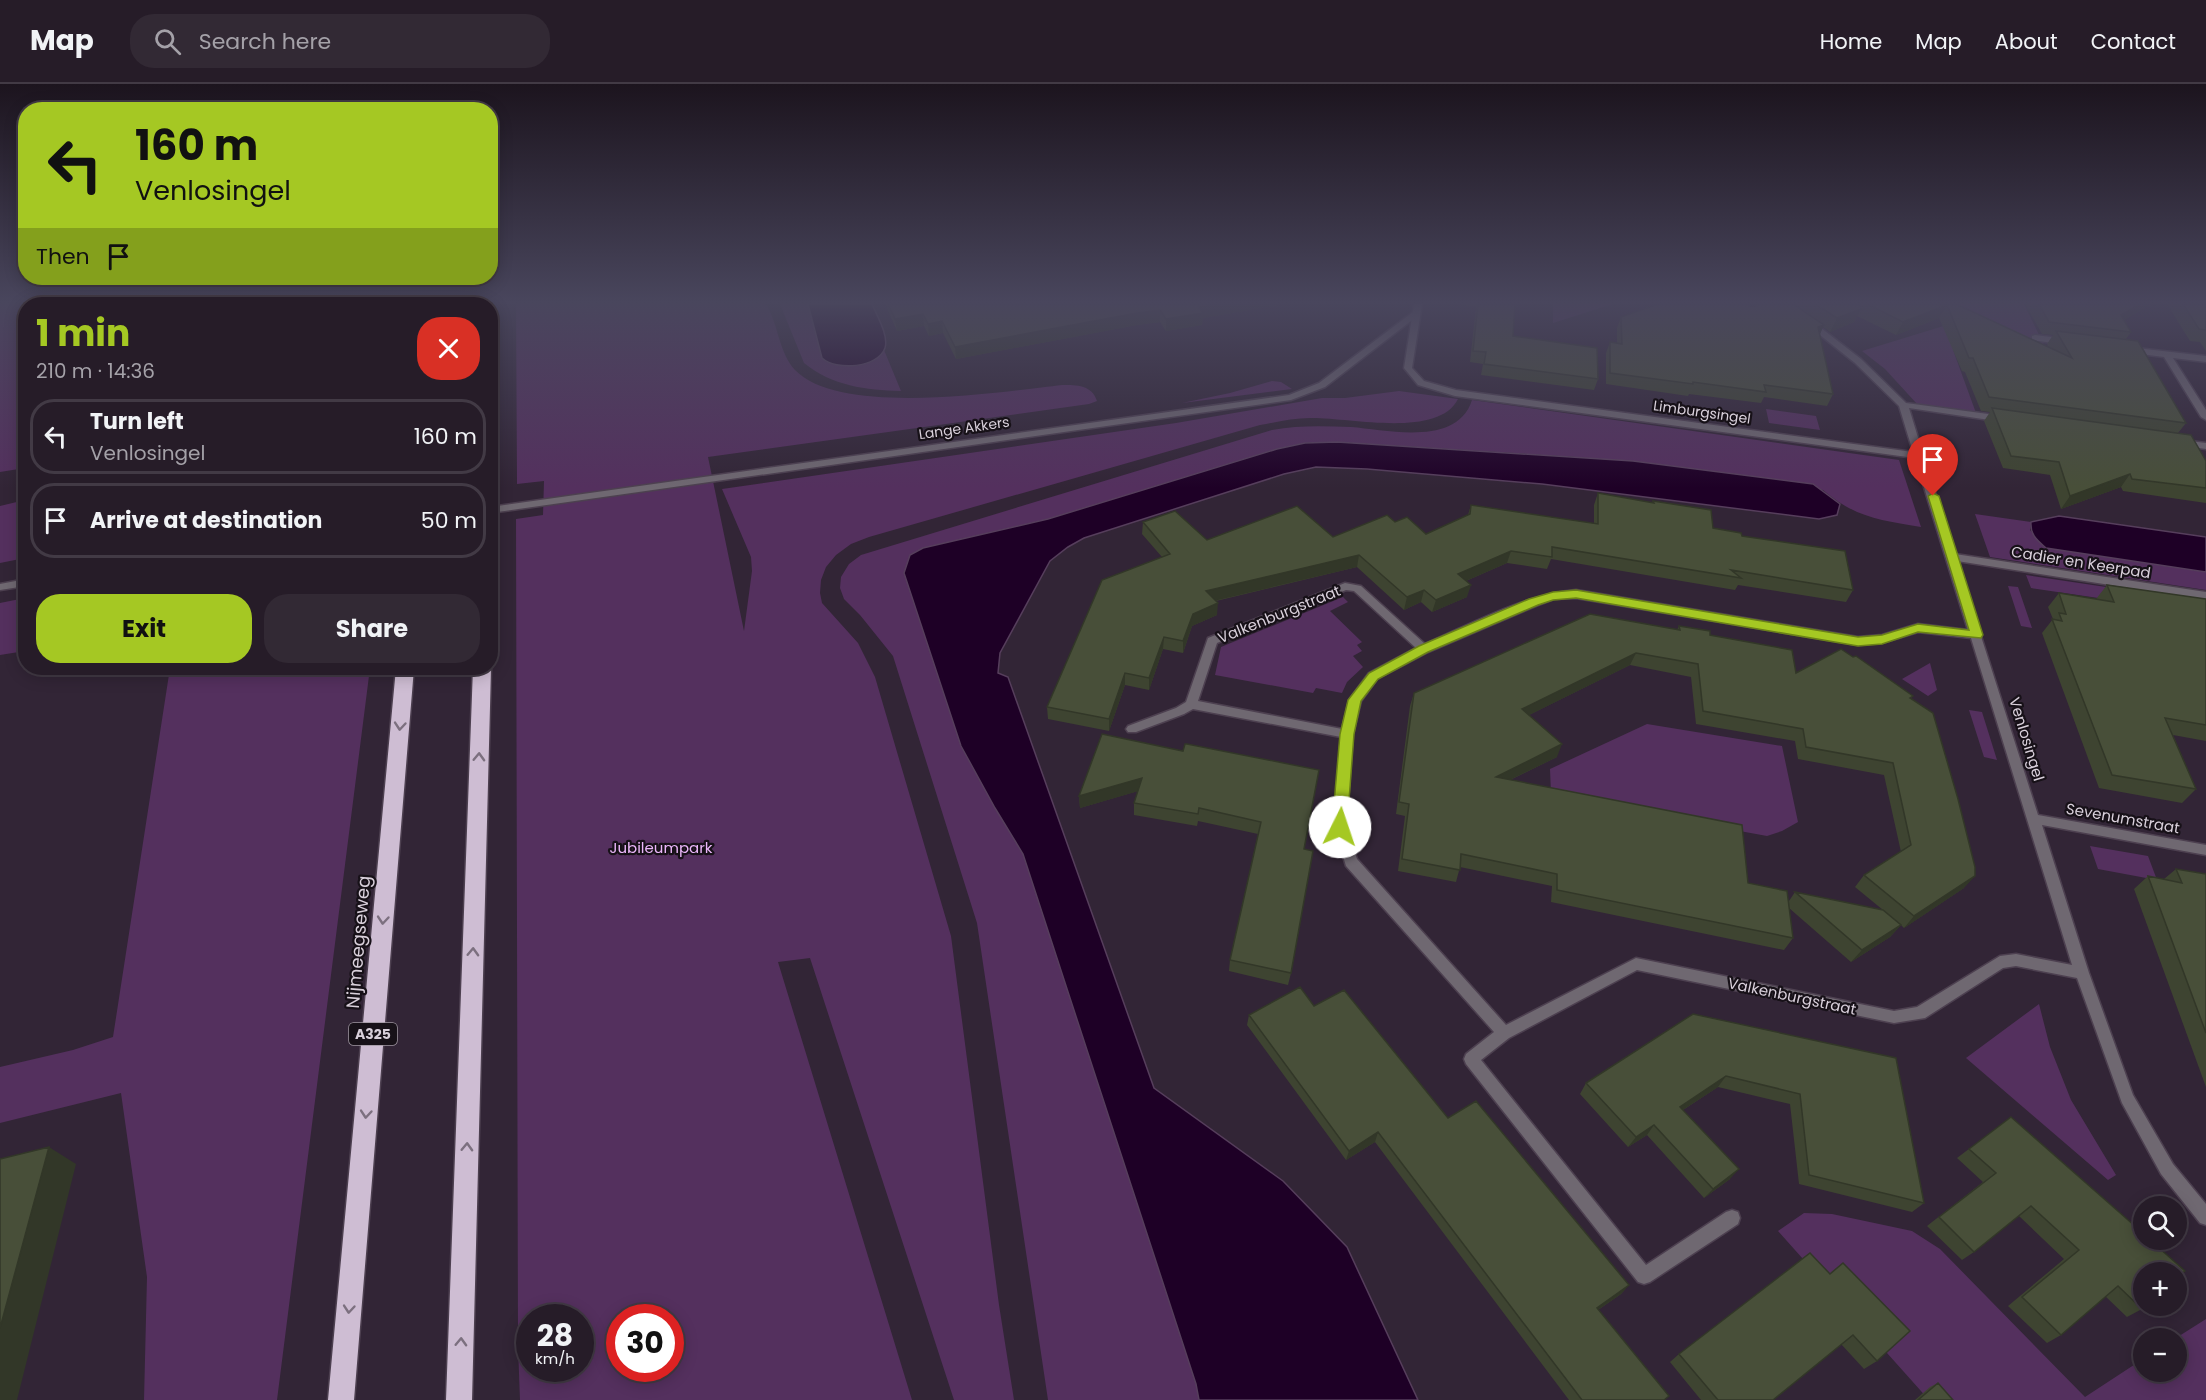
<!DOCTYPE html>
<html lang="en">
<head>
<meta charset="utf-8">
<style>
	body { margin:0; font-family:Poppins,sans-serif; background:#322934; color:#f1f3f6; height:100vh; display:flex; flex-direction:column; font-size:22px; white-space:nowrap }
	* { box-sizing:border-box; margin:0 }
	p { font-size:20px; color:#a4a1a8 }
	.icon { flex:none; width:33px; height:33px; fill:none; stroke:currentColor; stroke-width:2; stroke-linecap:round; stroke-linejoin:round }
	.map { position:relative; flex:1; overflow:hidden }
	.sheet { position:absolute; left:18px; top:213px; width:480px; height:378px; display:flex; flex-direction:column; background:#261c28; border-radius:24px; box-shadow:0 3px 15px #0003,0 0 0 2px #423a45 }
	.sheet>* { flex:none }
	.guide { position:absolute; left:18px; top:18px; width:480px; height:183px; border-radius:24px; box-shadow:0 3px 15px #0003,0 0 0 2px #423a45; background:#a5c823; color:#111; overflow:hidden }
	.tools { position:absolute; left:2133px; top:1112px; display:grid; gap:12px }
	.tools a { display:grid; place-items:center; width:54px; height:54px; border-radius:50%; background:#261c28; box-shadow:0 3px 15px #0003,0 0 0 2px #423a45; font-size:30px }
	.speed { position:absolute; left:516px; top:1220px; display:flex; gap:12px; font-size:30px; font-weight:700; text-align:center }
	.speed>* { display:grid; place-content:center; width:78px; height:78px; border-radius:50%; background:#261c28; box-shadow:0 3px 15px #0003,0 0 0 2px #423a45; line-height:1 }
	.speed small { font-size:15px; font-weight:400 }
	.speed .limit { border:9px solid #d22; background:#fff; color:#111 }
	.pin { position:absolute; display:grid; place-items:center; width:51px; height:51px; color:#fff; margin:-62px -26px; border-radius:50% 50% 50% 0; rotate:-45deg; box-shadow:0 0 6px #0007 }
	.pin .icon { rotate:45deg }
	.me { position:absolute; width:66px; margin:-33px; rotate:4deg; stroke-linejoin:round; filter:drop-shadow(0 0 4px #0008) }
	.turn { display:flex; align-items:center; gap:21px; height:126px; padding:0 18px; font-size:27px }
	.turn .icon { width:78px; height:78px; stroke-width:2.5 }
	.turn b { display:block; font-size:42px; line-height:51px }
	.then { display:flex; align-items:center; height:57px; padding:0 18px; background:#0003; gap:12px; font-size:22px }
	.round { display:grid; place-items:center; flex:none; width:63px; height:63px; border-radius:24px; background:#322934 }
	.overview { display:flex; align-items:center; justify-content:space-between; height:102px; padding:0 18px }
	h1 { font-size:36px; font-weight:700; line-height:45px; color:#a5c823 }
	.action { display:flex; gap:12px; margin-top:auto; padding:12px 18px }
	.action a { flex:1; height:69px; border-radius:24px; background:#a5c823; color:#111; font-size:24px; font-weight:700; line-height:69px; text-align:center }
	.action a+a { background:#322934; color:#f1f3f6 }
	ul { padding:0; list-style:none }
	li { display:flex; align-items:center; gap:18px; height:75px; margin:0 12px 9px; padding:0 6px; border:3px solid #423a45; border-radius:24px }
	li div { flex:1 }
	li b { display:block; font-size:22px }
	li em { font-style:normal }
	header { display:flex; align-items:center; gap:36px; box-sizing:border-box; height:84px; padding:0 30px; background:#261c28; border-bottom:2px solid #423a45 }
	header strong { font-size:28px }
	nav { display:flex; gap:33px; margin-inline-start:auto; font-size:21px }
	.search { width:420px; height:54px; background:#322934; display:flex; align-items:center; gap:15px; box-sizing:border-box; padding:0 21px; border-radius:24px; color:#a4a1a8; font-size:22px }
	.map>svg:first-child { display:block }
</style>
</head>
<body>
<header>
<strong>Map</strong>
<div class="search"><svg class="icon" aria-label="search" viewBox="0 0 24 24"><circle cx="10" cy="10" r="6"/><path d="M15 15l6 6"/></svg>Search here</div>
<nav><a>Home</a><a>Map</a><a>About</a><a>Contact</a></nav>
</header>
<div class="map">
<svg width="2206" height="1316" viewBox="0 0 2206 1316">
	<rect width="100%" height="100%" fill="#322536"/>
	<path fill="#54305e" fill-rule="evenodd" d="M0,220H320H26L25,384L0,388Z
		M516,220H766C778,239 779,269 795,286C840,333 1001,308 1062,301C1077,301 1092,301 1097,317L1089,320L708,373L744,547L752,487L751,473L722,405L1176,339L1322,314H1345L1399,307L1458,315C1438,355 1348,333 1310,334C1294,334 1277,338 1260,341L869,453L851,460L836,471L826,483L821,496L820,509L822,519L858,559L875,593L951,852L999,1221L1014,1316H954L810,874L778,878L912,1316H520L518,1263L516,435L543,431L544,397L517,400ZM530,1233H580V1284H530ZM620,1233H670V1284H620Z
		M780,220H808L814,237L845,282C859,280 877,279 884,266L901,307C866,306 832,302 804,279Z
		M1553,220H1613L1553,239Z
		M1939,220H2024L2045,263L1953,266L1976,329L1918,321L1885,285L1862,267L1963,236Z
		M1272,297L1281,298L1292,305L1182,319L1230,309Z
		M1472,316L1899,376L1921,443C1880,436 1856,434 1823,406L1576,373L1337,358L1305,359L1277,365L1048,435L923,464L910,471L995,724L1023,770L1051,850L1196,1300L1199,1316H1048L977,839L893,572L860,531L844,515L840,504L841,493L849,480L861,471L1272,346C1298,341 1324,342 1351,343C1388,346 1457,363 1472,316Z
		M1766,325L1816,332L1820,346L1769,339Z
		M25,416V474L0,479V422Z
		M1975,430L2031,438L2030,446L2046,464L2206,488V506L1990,473Z
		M2026,491L2106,503L2112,516L2031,504Z
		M2008,502L2018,503L2032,544L2021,542Z
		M1343,513L1348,518L1330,527L1362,558L1357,561L1362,567L1353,572L1363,583L1347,598L1342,609L1316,604L1313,609L1215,591L1221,563Z
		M25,514V567L0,571V519Z
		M1930,579L1937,606L1928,612L1902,595Z
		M170,584H370L277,1316H144L147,1193L121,1009L0,1039V983L73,966L113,953Z
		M1969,626L1982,628L1997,676L1984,673Z
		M1647,640L1782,662L1798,738L1782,747L1767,752L1565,715L1551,709L1550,685Z
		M2090,762L2148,772L2157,796L2098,785Z
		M2039,920L2050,963L2071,1016L2116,1091L2108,1096L1966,974Z
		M1804,1129L1832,1130L1912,1147L1940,1165L2085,1313L2143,1275L2144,1287H2176V1254L2206,1235V1316H1929L1778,1147Z"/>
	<path fill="#1e0026" stroke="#563e5c" stroke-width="1.5" d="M808,220H872C877,232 889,252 885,264C878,284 836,287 822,274Z
		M1337,358L1633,377L1813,400L1840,420L1837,431L1819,435L1542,400L1367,385L1316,383L1284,390L1084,454L1068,463L1050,477L1000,569L998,589L1008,593L1154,1004L1283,1097L1347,1163L1418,1316H1199L1196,1300L1023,770L995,724L961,662L904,489L910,471L923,464L1048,435L1277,365L1305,359Z
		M2059,432L2206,453V488L2046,464C2037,456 2030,451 2031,438Z"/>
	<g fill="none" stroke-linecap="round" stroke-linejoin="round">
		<g stroke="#4d4050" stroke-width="3">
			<path id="lane" d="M1413,228L1420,230L1325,303L1291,316L490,429V423L1289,311L1319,299Z
				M26,495V502L0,506V500Z"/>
		</g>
		<g stroke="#4d4050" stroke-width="3">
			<path id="street" d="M1414,220H1422L1412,284L1424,297L1456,306L1913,368L1899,322L1855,279L1805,239L1812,237L1861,275L1906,319L2003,332L2008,335L2003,338L1909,324L1923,370L1926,372L1924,374L1955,470L2206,508V516L1957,477L2038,731L2206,761V771L2042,741L2089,889L2133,1011L2173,1080L2206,1120V1141L2200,1139L2161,1090L2122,1019L2077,894L2016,882L2003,884L1925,934L1894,939L1637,886L1509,954L1481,976L1646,1181L1726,1128L1732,1126L1738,1128L1740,1134L1738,1140L1650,1198L1644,1200L1638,1198L1466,980L1464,975L1466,970L1494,948L1346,782L1334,743L1341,653L1193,625L1184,630L1136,648H1128L1126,645L1128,642L1176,624L1186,618L1208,554L1345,499L1361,502L1425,560C1474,539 1523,511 1576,506L1858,553L1882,551L1918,540L1968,546L1915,374L1455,312L1418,301L1404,284ZM1346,506L1354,507L1416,564L1369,589L1349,616L1342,645L1198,617L1217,559ZM1576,514L1858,561L1882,559L1918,548L1971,554L2072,881L2016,870L2000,872L1917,923L1894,927L1636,874L1506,941L1357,775L1346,743L1353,650L1361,617L1377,595L1428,568L1538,521L1554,515Z
				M2035,251L2067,255L2071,258L2067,261L2032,256V252Z
				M2128,263L2206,272V278L2173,274L2206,326V336L2201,333L2164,273L2125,268V264Z
				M2181,356L2206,359V365L2178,361L2176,359Z"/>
		</g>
		<g stroke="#4d4050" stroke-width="3">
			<path id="highway" d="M396,584H414L354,1316H328Z
				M473,584H491L472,1316H446Z"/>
		</g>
		<use href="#lane" fill="#6f6871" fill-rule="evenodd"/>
		<use href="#street" fill="#6f6871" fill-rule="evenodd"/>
		<use href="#highway" fill="#cebdd3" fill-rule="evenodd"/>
	</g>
	<path fill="#3e4431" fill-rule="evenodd" d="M885,220H1284L1203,234L1202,241L1166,247L1160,238L1137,241L956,275L943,249L929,252L924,242L897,247Z
		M1456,220H1515L1513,252L1598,295L1594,306L1481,291L1483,280L1470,278L1476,223Z
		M1760,220H1956L2049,264L2047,260L2053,251L2042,250L2025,220H2152L2124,236L2131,248L2126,255L2186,339L2178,349L2206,377V419L2123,407L2121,403L2061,425L2050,391L2003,384L1984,337L1990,328L1981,327L1965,288L1962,287L1939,234L1896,251L1857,232L1854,238L1830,248L1823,243L1820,250L1833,310L1827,322L1764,313L1761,319L1689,310L1688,312L1606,300V269L1610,258L1617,259V244L1621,233L1752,223Z
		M2167,220H2206V267L2200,258L2190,257Z
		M1598,409L1652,419L1653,417L1713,444L1742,452L1853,506L1846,518L1738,501L1735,506L1551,475L1547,485L1507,479L1466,497L1467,513L1432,528L1421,518L1404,526L1357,483L1216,517L1217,531L1192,542L1183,569L1163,565L1149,606L1125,601L1109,647L1048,635L1047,623L1162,473L1142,450L1143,438L1207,456L1333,453L1395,438L1426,450L1468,431L1471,421L1594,440V421Z
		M2107,501L2206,515V657L2173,651L2196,705L2182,719L2099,704L2042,549L2053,535L2048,523L2059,509L2096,515Z
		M1679,542L1710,551L1796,589L1853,573L1913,612L1911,614L1964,804L1904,844L1901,841L1890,853L1851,878L1789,824L1793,854L1784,866L1551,818L1552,802L1460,783L1456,798L1398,787L1405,732L1396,730L1410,622L1414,609L1677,546ZM1630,581L1691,593L1696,640L1795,657L1798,675L1884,691L1901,768L1864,791L1855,803L1883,826L1795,808L1789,817L1510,696L1557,673L1529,631Z
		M1183,667L1304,765L1291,889L1288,901L1229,887L1230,876L1258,750L1198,737L1197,742L1134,731V719L1138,707L1080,724L1079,712Z
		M2176,785L2206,790V1003L2134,805L2148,792L2164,795Z
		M1314,922L1448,1034L1629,1201L1621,1210L1598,1226L1664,1316H1569L1375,1058L1346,1076L1247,941L1249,931Z
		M1896,974L1924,1119L1912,1128L1799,1100L1790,1020L1718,1003L1683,1026L1730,1095L1704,1114L1647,1051L1628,1063L1580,1010L1586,999Z
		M2011,1033L2142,1225L2127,1233L2105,1212L2061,1251L2047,1259L2008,1222L2064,1175L2019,1132L1974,1168L1962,1176L1927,1142L1983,1098L1957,1074Z
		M1843,1179L1877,1277L1864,1285L1841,1260L1773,1316H1701L1670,1278L1679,1270L1829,1190Z
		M1938,1299L1953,1316H1915L1930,1303Z"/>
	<path fill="#323728" d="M1218,220H1284L1203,234L1202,241L1166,247V235L1199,223Z
		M2140,220H2152L2113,243L2121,231Z
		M1947,221L1939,234L1896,251L1903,238Z
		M1861,225L1854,238L1830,248L1837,234Z
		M1160,226V238L1137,241L956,275L955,263L1137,229Z
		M923,230L924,242L897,247L895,235Z
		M942,237L943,249L929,252L928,240Z
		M1824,241L1819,252L1818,243Z
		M2130,390L2121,403L2061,425L2070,412Z
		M1511,467L1507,479L1454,502L1458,490Z
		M1359,471L1357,483L1205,519L1206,507Z
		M1471,501L1467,513L1432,528L1436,516Z
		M1424,506L1421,518L1404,526L1407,513Z
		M1218,519L1217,531L1192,542L1183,569V557L1193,530Z
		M1164,553L1163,565L1149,606V594Z
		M1636,569L1630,581L1517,637L1522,625Z
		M1125,589V601L1109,647V635Z
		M1562,660L1557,673L1491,705L1496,693Z
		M1142,694V706L1080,724L1079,712Z
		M1975,792L1964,804L1904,844L1914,832Z
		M1901,841L1890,853L1851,878L1862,866Z
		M1726,992L1718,1003L1672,1033L1680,1023Z
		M1654,1041L1647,1051L1628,1063L1636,1053Z
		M1378,1048L1375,1058L1346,1076L1349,1067Z
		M49,1063L76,1080L17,1316H0V1244Z
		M1739,1085L1730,1095L1704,1114L1713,1105Z
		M1629,1201L1621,1210L1589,1232L1597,1224Z"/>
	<path fill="#484f39" stroke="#323728" stroke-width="1.5" d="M888,220H1218L1199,223L1203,229L1166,235L1160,226L1137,229L955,263L942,237L928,240L923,230L895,235Z
		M1478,220H1515L1513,252L1597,264L1598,295L1484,280L1486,268L1473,267Z
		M1658,220H1746L1752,223L1760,220H1793L1824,241L1818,243L1833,310L1764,301L1766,308L1693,298V300L1610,289V258L1622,260L1621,233Z
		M1815,220H1859L1861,225L1837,234Z
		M1867,220H1956L2072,274L2056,247L2138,257L2186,339L1989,313L1973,274H1969L1947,221L1903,238Z
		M2039,220H2140L2121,231L2131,248L2049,238Z
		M2183,220H2206V246L2199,245Z
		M1992,324L2191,351L2206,377V404L2132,395L2130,390L2070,412L2059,378L2011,372Z
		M1598,409L1654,419L1653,417L1711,426L1713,444L1741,449L1742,452L1845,467L1853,506L1731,486L1741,494L1552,463V473L1511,467L1458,490L1471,501L1436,516L1424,506L1407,513L1359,471L1206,507L1218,519L1193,530L1183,557L1164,553L1149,594L1125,589L1109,635L1047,623L1102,496L1170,470L1143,438L1175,427L1207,456L1297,422L1333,453L1387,431L1395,438L1407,433L1426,450L1470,430L1471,421L1598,440Z
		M2107,501L2206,515V641L2165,634L2196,705L2112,691L2052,535L2062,537L2059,529L2066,530L2059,509L2114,518Z
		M1590,530L1680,546L1679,542L1710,547V551L1792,566L1796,589L1841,565L1853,573L1856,572L1913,612L1910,614L1933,629L1958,715L1975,783V792L1914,832L1864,791L1911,761L1893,679L1806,663L1803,645L1703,627L1698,580L1636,569L1522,625L1562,660L1496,693L1742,741L1748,799L1787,807L1793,854L1557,806V790L1461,770L1460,786L1402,775L1409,720L1399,718L1414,609Z
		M1102,650L1183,667L1185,660H1187L1319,686L1304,765L1313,767L1291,889L1230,876L1261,738L1199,724L1198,730L1134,719L1142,694L1079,712Z
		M2176,785L2206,790V949L2148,792L2182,799Z
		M1795,808L1883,826L1901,841L1862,866Z
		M1300,903L1314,922L1344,906L1448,1034L1476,1017L1629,1201L1597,1224L1669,1312L1664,1316H1582L1378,1048L1349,1067L1249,931Z
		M1693,930L1896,974L1924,1119L1809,1091L1800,1010L1726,992L1680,1023L1739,1085L1713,1105L1654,1041L1636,1053L1586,999Z
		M2011,1033L2144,1150V1155H2149L2185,1187L2176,1194V1188H2144V1221H2146L2142,1225L2118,1202L2061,1251L2022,1213L2079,1166L2031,1122L1974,1168L1939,1133L1996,1089L1969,1065Z
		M49,1063L0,1244V1075Z
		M1810,1169L1830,1190L1843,1179L1910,1247L1877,1277L1853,1251L1773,1316H1718L1679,1270Z
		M1938,1299L1953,1316H1918Z"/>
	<defs><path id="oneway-chevron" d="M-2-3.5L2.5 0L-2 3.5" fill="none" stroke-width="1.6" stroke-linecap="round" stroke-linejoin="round" transform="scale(1.5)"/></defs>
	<g stroke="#7c707f">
		<use href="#oneway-chevron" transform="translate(400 642) rotate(95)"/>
		<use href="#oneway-chevron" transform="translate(479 673) rotate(-88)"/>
		<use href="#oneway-chevron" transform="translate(383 836) rotate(95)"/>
		<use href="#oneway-chevron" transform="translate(473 868) rotate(-88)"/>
		<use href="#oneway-chevron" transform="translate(366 1030) rotate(95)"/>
		<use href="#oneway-chevron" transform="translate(467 1063) rotate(-88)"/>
		<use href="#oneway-chevron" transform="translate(349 1225) rotate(95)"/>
		<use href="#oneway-chevron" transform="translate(461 1258) rotate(-88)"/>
	</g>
	<linearGradient id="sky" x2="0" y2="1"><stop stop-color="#1c141e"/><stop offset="0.54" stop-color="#49465d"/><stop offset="1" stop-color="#49465d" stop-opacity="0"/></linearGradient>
	<rect width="2206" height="404" fill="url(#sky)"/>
	<path fill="#a5c823" stroke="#6b8217" stroke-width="1.5" d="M1933,409L1939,412L1983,551L1981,554L1918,548L1882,560L1858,562L1576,514L1553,516L1538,521L1428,568L1378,595L1361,617L1354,650L1347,743L1345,747H1335L1332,743L1340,650L1348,616L1369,589L1419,562L1529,515L1553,508L1576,506L1858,553L1882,551L1918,540L1969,546L1928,412Z"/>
	<g text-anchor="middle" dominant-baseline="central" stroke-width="4.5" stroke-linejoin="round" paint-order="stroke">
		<g font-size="14" fill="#d9d0db" stroke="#171118">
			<text transform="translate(1702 328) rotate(8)">Limburgsingel</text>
			<text transform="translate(964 344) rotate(-8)">Lange Akkers</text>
		</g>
		<rect fill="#171118" stroke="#9f97a0" stroke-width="1.5" x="349" y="939" width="48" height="22" rx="4.5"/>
		<g font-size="14" font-weight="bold" fill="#d9d0db">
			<text x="373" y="950">A325</text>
		</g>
		<g font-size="15" fill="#d9d0db" stroke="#171118">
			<text transform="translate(2081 478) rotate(9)">Cadier en Keerpad</text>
			<text transform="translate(1279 530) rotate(-22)">Valkenburgstraat</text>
			<text transform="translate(2027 655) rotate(73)">Venlosingel</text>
			<text transform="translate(2123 734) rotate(10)">Sevenumstraat</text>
			<text transform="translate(1792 912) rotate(12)">Valkenburgstraat</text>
		</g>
		<g font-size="15" fill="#ecb7fb" stroke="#171118">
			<text x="661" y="763">Jubileumpark</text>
		</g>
		<g font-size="18" fill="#d9d0db" stroke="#171118">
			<text transform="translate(358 858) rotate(-85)">Nijmeegseweg</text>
		</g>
	</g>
</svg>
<div class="tools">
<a><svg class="icon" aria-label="search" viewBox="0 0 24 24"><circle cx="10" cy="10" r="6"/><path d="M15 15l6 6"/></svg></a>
<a>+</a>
<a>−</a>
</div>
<div class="speed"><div>28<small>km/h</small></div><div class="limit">30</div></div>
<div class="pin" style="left:1933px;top:412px;background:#d93025"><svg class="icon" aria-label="arrive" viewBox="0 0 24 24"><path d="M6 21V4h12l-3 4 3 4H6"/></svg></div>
<svg class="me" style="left:1340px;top:743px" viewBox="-20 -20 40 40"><circle r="19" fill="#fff"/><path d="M0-13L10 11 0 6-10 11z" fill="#a5c823"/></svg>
<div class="guide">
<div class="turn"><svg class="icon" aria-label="left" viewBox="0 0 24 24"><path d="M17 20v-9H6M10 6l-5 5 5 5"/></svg><div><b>160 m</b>Venlosingel</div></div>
<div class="then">Then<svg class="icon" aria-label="arrive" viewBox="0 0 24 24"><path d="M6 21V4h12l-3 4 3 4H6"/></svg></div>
</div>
<section class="sheet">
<div class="overview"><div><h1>1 min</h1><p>210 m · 14:36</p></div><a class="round" style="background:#d93025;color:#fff"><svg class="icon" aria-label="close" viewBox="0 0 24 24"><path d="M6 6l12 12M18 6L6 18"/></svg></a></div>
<ul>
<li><svg class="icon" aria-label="left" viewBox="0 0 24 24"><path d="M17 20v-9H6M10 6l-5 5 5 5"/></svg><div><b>Turn left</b><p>Venlosingel</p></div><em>160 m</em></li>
<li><svg class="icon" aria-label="arrive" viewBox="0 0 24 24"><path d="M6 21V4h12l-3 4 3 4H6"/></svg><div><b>Arrive at destination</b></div><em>50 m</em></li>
</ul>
<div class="action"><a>Exit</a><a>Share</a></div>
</section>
</div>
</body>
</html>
